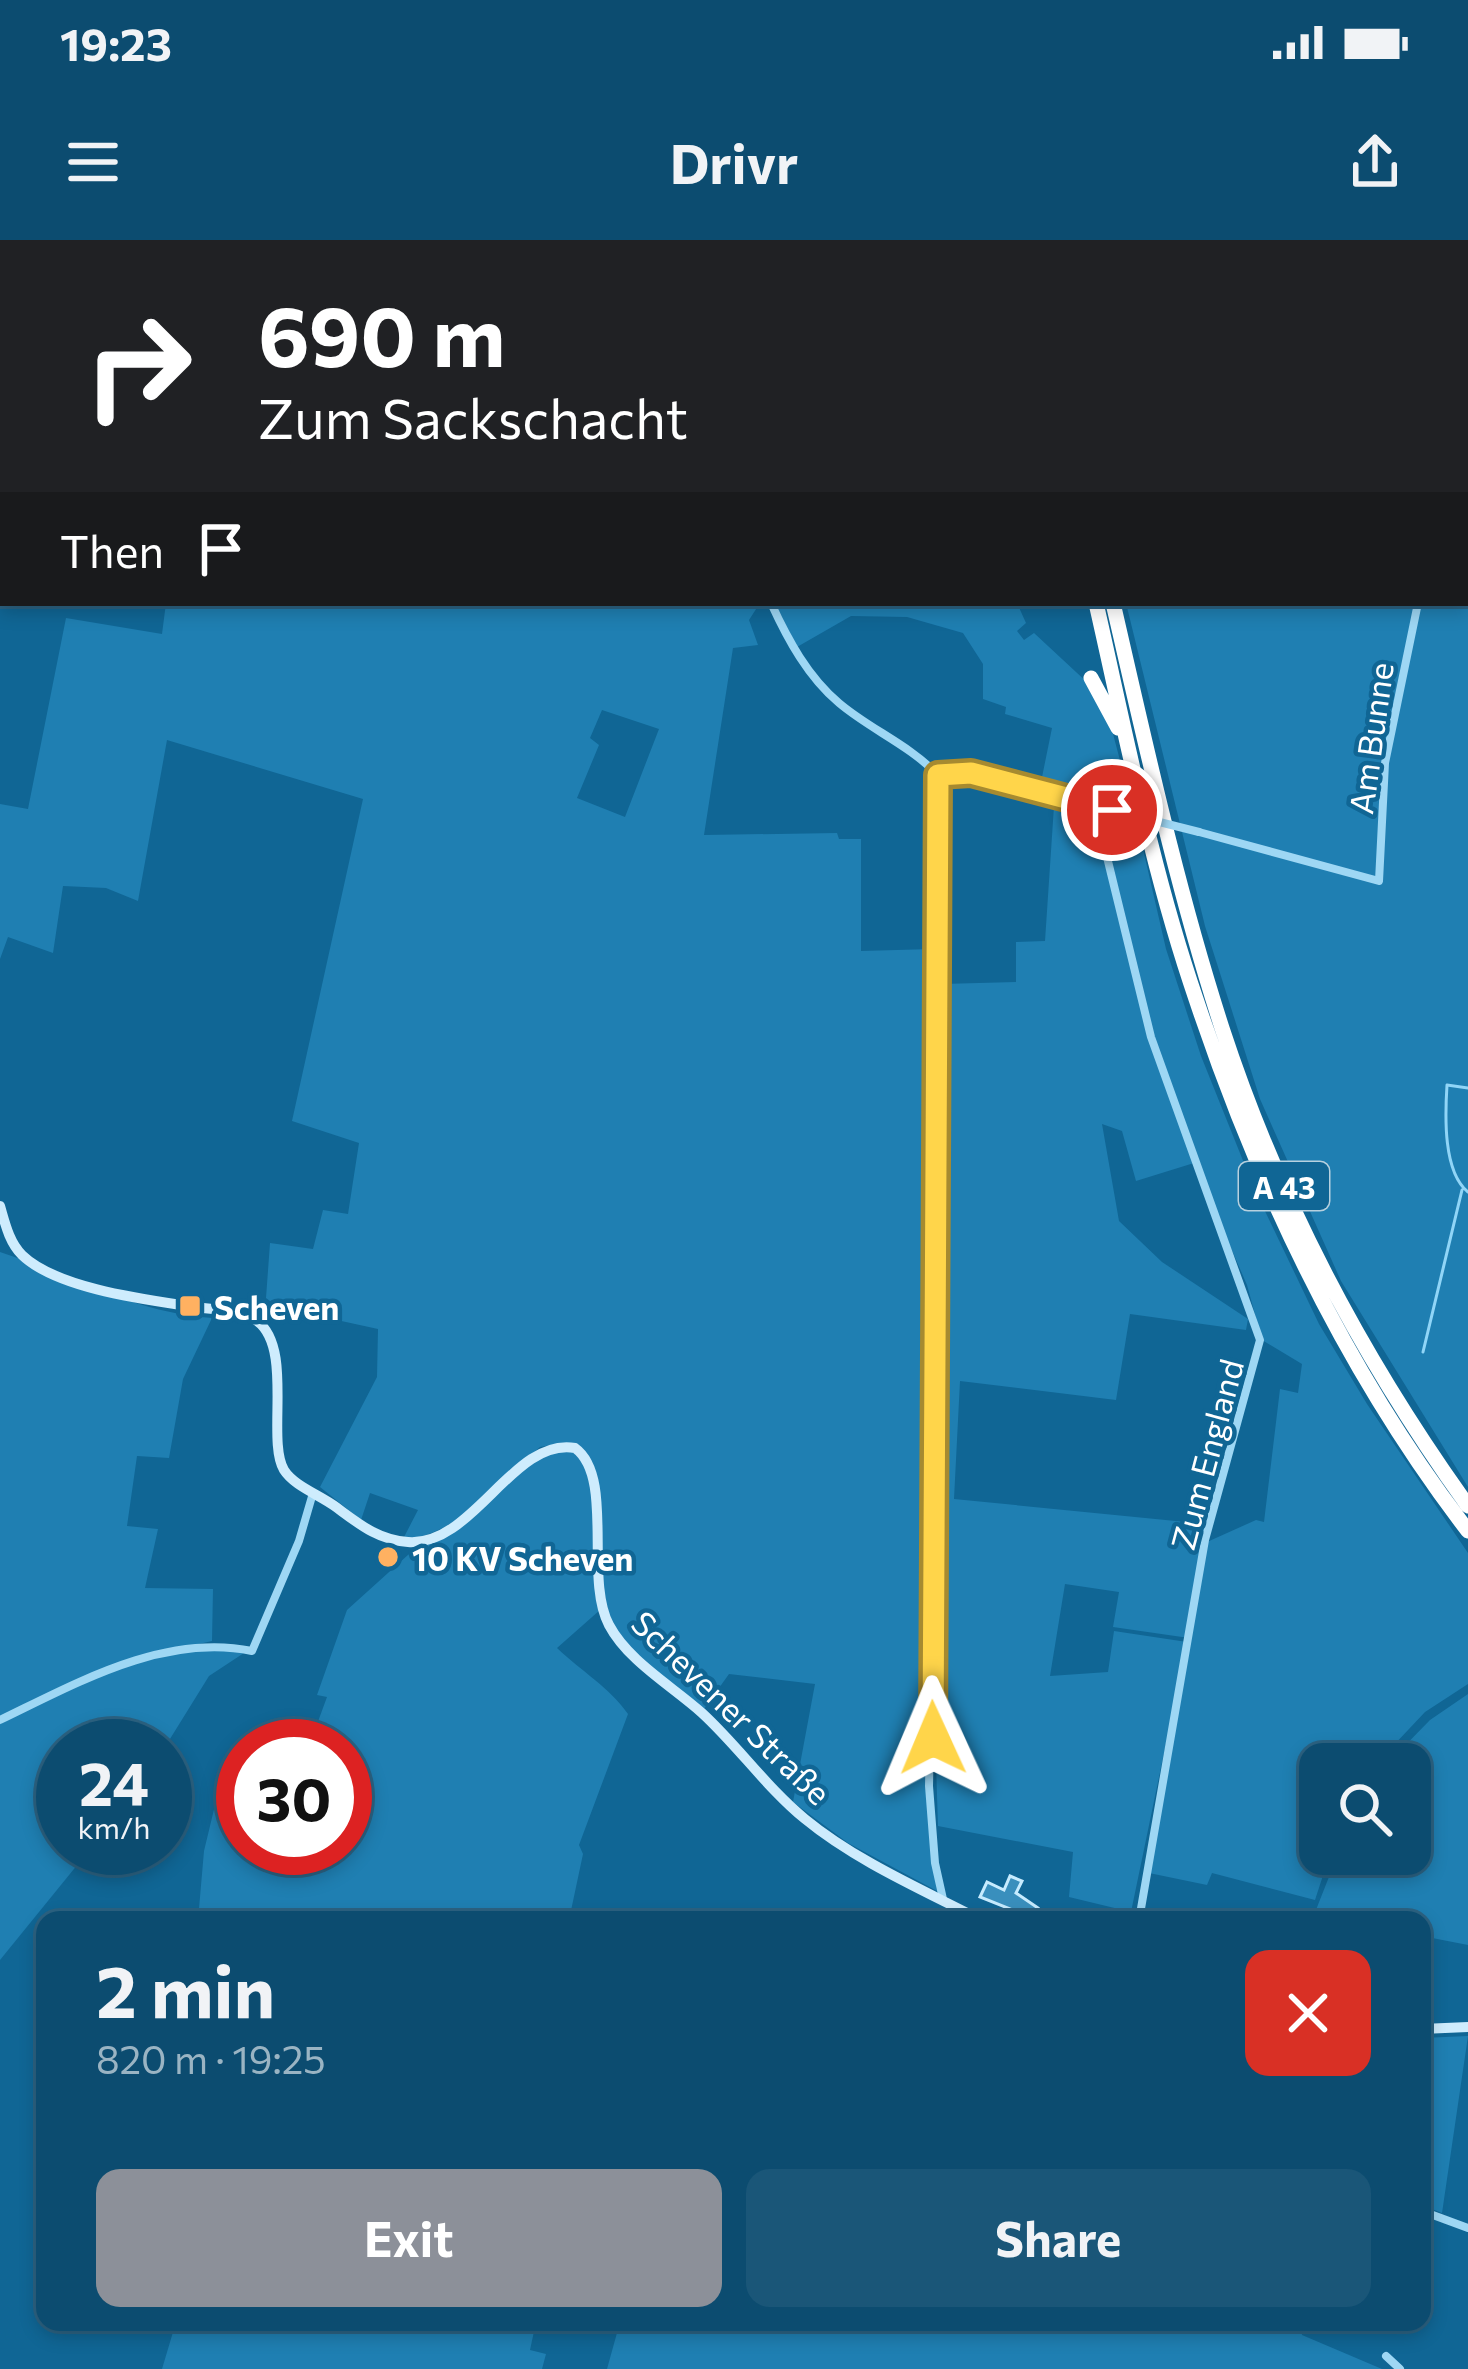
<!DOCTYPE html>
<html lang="en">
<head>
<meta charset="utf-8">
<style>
	body { margin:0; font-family:Commissioner,sans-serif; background:#1a5678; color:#f1f3f6; height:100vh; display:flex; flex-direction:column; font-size:45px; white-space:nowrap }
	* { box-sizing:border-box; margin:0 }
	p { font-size:39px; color:#9ab4c3 }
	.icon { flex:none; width:66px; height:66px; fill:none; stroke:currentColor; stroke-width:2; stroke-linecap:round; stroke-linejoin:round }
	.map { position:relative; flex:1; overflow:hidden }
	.drawer { position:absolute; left:36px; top:1671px; width:1395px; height:420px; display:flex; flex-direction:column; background:#0c4c70; border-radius:24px; box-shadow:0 6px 18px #0003,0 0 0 3px #2c6383 }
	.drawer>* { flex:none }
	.banner { position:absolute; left:0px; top:0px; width:1470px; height:366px; box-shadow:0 6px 18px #0003,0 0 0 3px #2c6383; background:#202124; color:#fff; overflow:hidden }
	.tools { position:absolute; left:1299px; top:1503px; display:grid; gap:24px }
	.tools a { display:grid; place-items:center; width:132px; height:132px; border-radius:24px; background:#0c4c70; box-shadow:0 6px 18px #0003,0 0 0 3px #2c6383; font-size:60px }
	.speed { position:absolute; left:36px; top:1479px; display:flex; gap:24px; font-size:60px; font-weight:700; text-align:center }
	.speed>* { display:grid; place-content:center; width:156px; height:156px; border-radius:50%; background:#0c4c70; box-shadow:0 6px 18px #0003,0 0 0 3px #2c6383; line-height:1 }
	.speed small { font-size:30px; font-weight:400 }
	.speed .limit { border:18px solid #d22; background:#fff; color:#111 }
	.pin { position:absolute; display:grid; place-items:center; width:102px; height:102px; color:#fff; margin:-51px; border:6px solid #fff; border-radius:50%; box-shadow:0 3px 12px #0007 }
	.me { position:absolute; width:132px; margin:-66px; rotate:359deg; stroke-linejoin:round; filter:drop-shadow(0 0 9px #0008) }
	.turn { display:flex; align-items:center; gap:42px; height:252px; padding:0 60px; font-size:54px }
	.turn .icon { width:156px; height:156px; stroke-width:2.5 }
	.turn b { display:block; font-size:84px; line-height:102px }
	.then { display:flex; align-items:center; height:114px; padding:0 60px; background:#0003; gap:24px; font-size:45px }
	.round { display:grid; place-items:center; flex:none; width:126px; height:126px; border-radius:24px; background:#1a5678 }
	.summary { display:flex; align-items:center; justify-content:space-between; height:204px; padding:0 60px }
	h1 { font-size:72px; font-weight:700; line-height:90px }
	.primary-button { display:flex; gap:24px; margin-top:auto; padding:24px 60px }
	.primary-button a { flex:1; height:138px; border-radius:24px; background:#8c9099; color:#fff; font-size:48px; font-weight:700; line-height:138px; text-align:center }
	.primary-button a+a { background:#1a5678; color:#f1f3f6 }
	.status { display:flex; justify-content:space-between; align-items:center; height:84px; padding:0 60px; background:#0c4c70; direction:ltr }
	.status svg { height:33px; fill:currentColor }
	header { display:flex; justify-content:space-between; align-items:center; height:156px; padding:0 60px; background:#0c4c70; font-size:54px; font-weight:700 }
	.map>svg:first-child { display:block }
</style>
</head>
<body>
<div class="status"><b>19:23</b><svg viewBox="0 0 49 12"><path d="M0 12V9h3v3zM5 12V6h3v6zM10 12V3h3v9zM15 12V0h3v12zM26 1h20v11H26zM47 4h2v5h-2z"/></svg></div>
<header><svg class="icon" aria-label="menu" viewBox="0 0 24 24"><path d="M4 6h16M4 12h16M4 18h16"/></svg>Drivr<svg class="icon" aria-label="share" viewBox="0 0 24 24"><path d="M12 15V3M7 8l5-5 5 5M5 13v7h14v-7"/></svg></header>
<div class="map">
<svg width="1468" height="2129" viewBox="0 0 1468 2129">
	<rect width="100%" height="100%" fill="#106695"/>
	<path fill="#1f7fb2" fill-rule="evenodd" d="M1158,0H1468V1247L1341,1041L1260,859L1205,686L1126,363H1467V3Z
		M166,363H760L749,380L758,405L733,408L704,595L837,593L839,599H861V711L933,709L930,1139H934L938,1087L942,744L1016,742V702L1045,701L1054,566L1085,572L1092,578L1137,736L1100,572L1137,583L1166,709L1201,816L1254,948L1319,1084L1367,1164L1468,1313V1444L1425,1472L1376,1524H1320V1614H1330L1315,1660L1212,1633L1207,1645L1149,1633L1207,1302L1256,1280L1264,1282L1280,1149L1298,1153L1302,1124L1262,1100L1247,1045L1194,923L1136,941L1122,891L1102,884L1119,981L1162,1022L1248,1079L1246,1090L1130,1074L1116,1160L960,1141L954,1259L1206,1284L1189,1398L1113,1387L1119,1352L1065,1344L1050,1436L1108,1432L1114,1391L1187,1402L1131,1672L1069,1657L1073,1612L938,1586L936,1523L926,1528L937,1651L848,1603L793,1562L815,1444L729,1434L704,1469C673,1444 626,1417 609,1380C592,1341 596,1267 593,1223L557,1204L540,1207C503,1239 455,1298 403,1299L418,1270L370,1253L361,1280L320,1247L377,1137L378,1089L323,1077L296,1081L266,1058L270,1003L313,1009L323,970L348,974L359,903L292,881L363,559L167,500L138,661L106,648L63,646L53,713L8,697L0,719V564L28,569L66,378L162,394ZM602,470L659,489L625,577L577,558L599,505L590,498Z
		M775,363H1017L1026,383L1017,391L1024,400L1034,393L1090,445L1112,490L1132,566L1040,547L1052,488L1005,474L1006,467L983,459V424L963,393L907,377L851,376L797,407Z
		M0,1012C72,1035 135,1073 212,1078L183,1139L169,1218L137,1216L127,1286L158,1289L145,1348L213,1349L212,1401L172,1410L212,1406L247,1411L209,1436L165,1507L63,1506V1608H91L0,1720Z
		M567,1209L581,1215L592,1248L600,1370L557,1408C581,1431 609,1447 628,1474L579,1605L583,1614L569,1680H198L204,1611L216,1561L243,1569V1608H345V1506H309L327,1457L317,1455L347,1370L419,1305L453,1290L541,1213Z
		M1468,1454V1705L1422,1696V1680H1312L1338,1614H1410V1524H1387L1430,1480Z
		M1468,1796L1442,1973L1422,1965V1798Z
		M176,2082H536L530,2110L546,2114L542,2129H162Z
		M620,2082H1189L1217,2089L1229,2082H1301L1302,2095L1382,2129H607Z"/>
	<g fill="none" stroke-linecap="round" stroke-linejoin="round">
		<path stroke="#90d5f7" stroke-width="3" d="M1067,0L1069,3
			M1468,848L1447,845C1445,876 1443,932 1468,952
			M1423,1112L1462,950"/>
	</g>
	<path fill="#398fbd" stroke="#c6ebfe" stroke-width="3" d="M1010,1636L1022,1641L1016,1653L1038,1668L1033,1678L980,1657L987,1642L1004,1650Z"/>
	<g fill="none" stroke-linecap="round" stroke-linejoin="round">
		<path stroke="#9ed7f4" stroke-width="8" d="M1059,0L1061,3
			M561,3L562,0
			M0,191H3
			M771,363C788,400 808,437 839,463C871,490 908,504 938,535L936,1216L929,1546L935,1623L943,1659
			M938,535L971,533L1112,570
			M1094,564L1151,797L1260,1100L1205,1300L1139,1680
			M1199,592L1379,641L1385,523L1418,363
			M0,1480C77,1443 164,1393 252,1411L299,1301L313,1253
			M1422,1971L1468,1988
			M1386,2116L1400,2129"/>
		<path stroke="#ceecfd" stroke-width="10" d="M0,966C5,983 9,1002 22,1015C57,1049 148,1060 195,1067C214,1070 240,1069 257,1081C294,1108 266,1200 284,1230C294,1246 320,1255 336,1267C359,1284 378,1300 408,1302C473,1307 513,1197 575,1208C615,1237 584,1339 609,1385C628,1421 672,1446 702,1473C738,1506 767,1548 805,1579C856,1621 923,1650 981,1680
			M1422,1789L1468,1787"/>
		<path stroke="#fff" stroke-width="15" d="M1002,0L1003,3
			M1020,0L1021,3
			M1096,363C1126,495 1152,631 1196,759C1259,948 1346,1132 1468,1291
			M1113,363C1146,506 1177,649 1222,788C1278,959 1364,1121 1468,1266
			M1091,438L1118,488"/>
		<path stroke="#9ed7f4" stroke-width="8" d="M1112,570L1199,592"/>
	</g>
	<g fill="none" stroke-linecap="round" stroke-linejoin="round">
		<g stroke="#a68a30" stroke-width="30">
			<path id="route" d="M933,1498L938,535L971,533L1112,570"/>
		</g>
		<use href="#route" stroke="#ffd54a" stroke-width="21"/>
	</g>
	<g fill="#ffb161" stroke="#106695" stroke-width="4.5">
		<rect x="178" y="1054" width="24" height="24" rx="6"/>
		<circle cx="388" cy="1317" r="12"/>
	</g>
	<g text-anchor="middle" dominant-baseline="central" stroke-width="9" stroke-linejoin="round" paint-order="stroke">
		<rect fill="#106695" stroke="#b7d1df" stroke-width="3" x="1239" y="922" width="90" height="48" rx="9"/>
		<g font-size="30" font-weight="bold" fill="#fff">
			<text x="1284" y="946">A 43</text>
		</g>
		<g font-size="33" fill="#fff" stroke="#106695">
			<text transform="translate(1370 498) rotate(-82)">Am Bunne</text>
			<text transform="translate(1206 1214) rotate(-75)">Zum England</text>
			<text transform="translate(732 1467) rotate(44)">Schevener Straße</text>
		</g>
		<g font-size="33" font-weight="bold" fill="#fff" stroke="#106695" text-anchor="start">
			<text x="214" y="1066">Scheven</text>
			<text x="412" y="1317">10 KV Scheven</text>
		</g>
	</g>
</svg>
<div class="tools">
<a><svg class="icon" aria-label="search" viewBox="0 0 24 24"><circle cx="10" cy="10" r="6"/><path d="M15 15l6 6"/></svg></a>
</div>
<div class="speed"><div>24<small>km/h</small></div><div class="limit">30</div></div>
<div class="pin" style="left:1112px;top:570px;background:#d93025"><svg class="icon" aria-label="arrive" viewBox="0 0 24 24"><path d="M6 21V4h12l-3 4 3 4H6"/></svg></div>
<svg class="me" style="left:933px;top:1498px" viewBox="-20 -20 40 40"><path d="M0-17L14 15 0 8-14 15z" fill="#ffd54a" stroke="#fff" stroke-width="4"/></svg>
<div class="banner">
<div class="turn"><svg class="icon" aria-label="right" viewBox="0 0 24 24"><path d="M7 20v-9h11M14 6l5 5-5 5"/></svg><div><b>690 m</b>Zum Sackschacht</div></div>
<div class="then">Then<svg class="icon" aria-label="arrive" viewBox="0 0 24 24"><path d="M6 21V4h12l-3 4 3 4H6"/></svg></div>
</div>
<section class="drawer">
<div class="summary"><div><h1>2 min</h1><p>820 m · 19:25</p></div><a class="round" style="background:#d93025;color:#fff"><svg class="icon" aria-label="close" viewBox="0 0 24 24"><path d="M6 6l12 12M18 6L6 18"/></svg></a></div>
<div class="primary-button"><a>Exit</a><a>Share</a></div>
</section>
</div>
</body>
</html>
